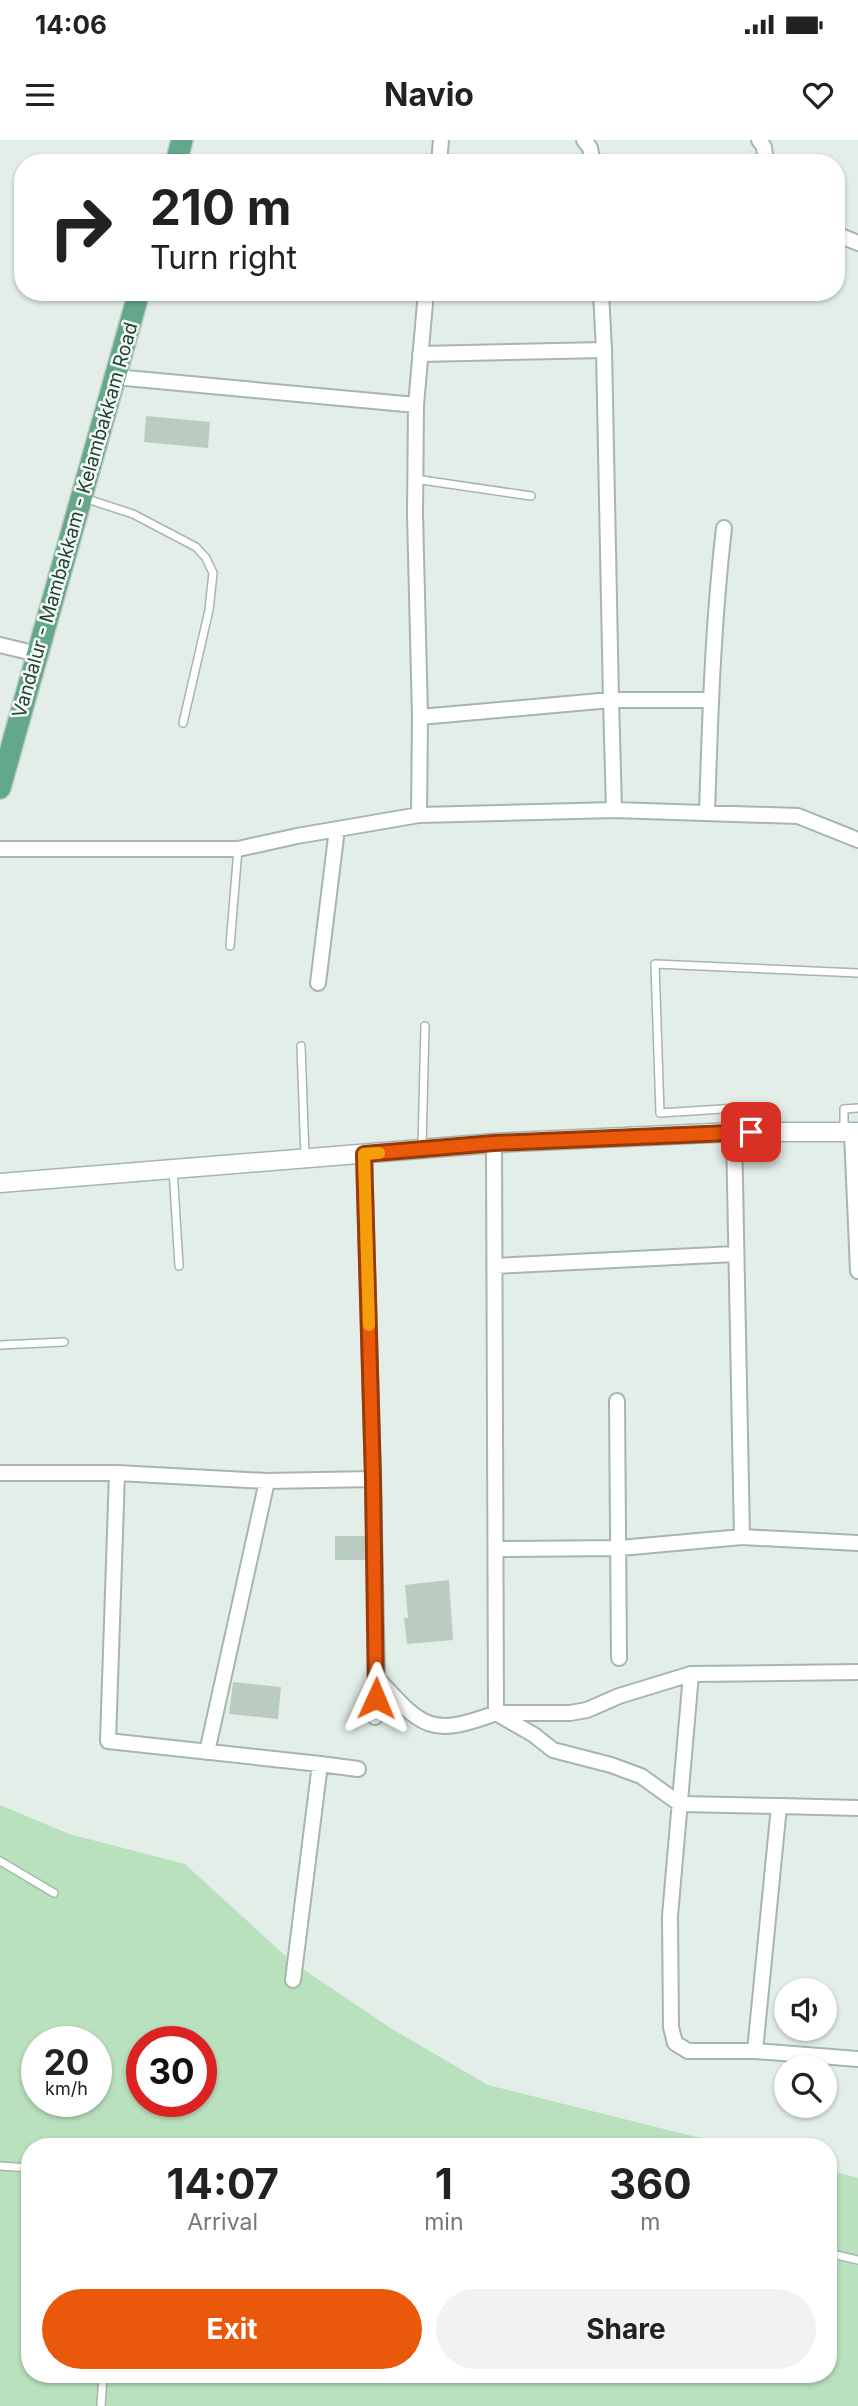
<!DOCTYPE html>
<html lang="en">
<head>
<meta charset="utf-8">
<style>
	body { margin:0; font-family:Inter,sans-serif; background:#f2f2f2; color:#222; height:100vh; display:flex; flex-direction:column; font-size:26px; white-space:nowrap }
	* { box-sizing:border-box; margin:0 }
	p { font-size:23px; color:#767676 }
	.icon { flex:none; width:38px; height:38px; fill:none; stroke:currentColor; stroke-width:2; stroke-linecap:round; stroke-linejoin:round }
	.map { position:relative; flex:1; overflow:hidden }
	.details { position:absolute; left:21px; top:1998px; width:816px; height:245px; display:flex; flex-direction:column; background:#fff; border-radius:28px; box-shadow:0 2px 5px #0004 }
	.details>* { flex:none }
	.guide { position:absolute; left:14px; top:14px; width:831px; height:147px; border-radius:28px; box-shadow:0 2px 5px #0004; background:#fff; color:#222; overflow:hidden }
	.controls { position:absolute; left:774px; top:1838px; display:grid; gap:14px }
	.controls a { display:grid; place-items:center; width:63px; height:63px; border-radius:50%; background:#fff; box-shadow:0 2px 5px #0004; font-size:35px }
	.speed { position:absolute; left:21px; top:1886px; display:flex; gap:14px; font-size:35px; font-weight:700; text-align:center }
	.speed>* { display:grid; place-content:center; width:91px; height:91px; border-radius:50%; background:#fff; box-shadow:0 2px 5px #0004; line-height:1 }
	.speed small { font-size:18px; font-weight:400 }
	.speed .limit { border:10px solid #d22; background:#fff; color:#111 }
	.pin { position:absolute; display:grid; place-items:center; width:60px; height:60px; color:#fff; margin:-30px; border-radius:14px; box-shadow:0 4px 10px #0006 }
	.me { position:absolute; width:77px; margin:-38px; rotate:1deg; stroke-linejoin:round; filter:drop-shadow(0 0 5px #0008) }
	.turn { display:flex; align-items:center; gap:24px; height:147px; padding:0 21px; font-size:32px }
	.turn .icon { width:91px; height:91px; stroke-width:2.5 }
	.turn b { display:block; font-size:49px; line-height:60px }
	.eta { display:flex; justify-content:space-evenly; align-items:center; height:119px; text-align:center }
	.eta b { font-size:42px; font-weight:700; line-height:49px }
	.button { display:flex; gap:14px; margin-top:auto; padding:14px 21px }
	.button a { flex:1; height:80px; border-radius:42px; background:#ea580c; color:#fff; font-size:28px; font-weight:700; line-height:80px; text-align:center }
	.button a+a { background:#f2f2f2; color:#222 }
	.status { display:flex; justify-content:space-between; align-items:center; height:49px; padding:0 35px; background:#fff; direction:ltr }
	.status svg { height:19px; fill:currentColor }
	header { display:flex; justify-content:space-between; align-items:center; height:91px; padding:0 21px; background:#fff; font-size:32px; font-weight:700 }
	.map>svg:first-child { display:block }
</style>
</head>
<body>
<div class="status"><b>14:06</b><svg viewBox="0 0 49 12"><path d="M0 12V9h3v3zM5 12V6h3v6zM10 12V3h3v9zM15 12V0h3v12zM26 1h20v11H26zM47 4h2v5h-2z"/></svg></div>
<header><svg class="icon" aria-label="menu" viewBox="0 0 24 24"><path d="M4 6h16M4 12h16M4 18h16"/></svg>Navio<svg class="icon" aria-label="heart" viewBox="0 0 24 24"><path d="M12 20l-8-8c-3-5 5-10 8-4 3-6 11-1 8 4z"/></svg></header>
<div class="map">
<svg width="858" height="2266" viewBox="0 0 858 2266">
	<rect width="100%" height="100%" fill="#e2eee7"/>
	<path fill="#b9e1be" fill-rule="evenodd" d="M0,1665L69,1694L185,1724L291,1821L392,1889L488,1945L736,2007H30V2235H828V2030L858,2038V2266H0ZM37,1902H96V1962H37ZM142,1902H201V1962H142Z"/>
	<path fill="#baccc2" d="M146,276L210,282L208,308L144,302Z
		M335,1396H365V1420H335Z
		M449,1440L453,1500L407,1504L404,1478H408L405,1445Z
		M233,1542L281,1547L278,1579L229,1574Z"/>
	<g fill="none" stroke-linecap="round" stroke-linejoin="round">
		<g stroke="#a4b7ad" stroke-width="10">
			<path id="service" d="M415,339L531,356
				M84,358L133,374L196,407L206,418L213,433L209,470L183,583
				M230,806L238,709
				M301,906L305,1017
				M844,990V969L858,968
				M751,991L753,967L660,973L655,824L858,833
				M422,1007L425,886
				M173,1029L179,1126
				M0,1205L64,1202
				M0,1721L54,1753
				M0,2026L30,2028
				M828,2113L858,2120
				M101,2266L103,2235"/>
		</g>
		<g stroke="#a4b7ad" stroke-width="18">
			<path id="minor" d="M584,0L590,8L593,23
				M759,0L764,7L766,23
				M439,23L441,0
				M836,94L858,103
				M601,152L604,210
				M115,237L416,265
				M0,505L25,511
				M420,577L611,560L604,210L420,214
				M614,670L611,560H710
				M707,673C710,578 713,483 724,388
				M419,675L420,577L415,374L416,265L426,152
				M0,709H238L297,696L419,675L614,670L798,676L858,700
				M318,843L337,689
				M734,992L742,1397
				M852,992L858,1131
				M364,1014L373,1339
				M495,1126L735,1114
				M617,1261L619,1518
				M0,1333H117L267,1341L373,1339L377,1538L375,1577
				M117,1333L108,1601L320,1624L293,1840
				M497,1409L620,1408L742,1397L858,1403
				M858,1532L691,1534L619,1556L587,1570L570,1573H496L534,1595L553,1610L611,1625L641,1636L680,1664L779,1666L755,1911L858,1919
				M691,1534L670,1776L671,1887L675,1903L688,1911H755
				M377,1538C422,1587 430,1598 496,1573L494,1003
				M207,1612L267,1341
				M320,1624L358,1629
				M779,1666L858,1668"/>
		</g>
		<g stroke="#a4b7ad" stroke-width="21">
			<path id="tertiary" d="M0,1043L494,1003L734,992H858"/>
		</g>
		<g stroke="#c1cac6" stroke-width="24">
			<path id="primary" d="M176,23L182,0
				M0,648L139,152"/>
		</g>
		<use href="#service" stroke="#fff" stroke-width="7"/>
		<use href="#minor" stroke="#fff" stroke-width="14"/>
		<use href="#tertiary" stroke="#fff" stroke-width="18"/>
		<use href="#primary" stroke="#63a88b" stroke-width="21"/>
	</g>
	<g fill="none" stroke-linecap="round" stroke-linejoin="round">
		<g stroke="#983908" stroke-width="18">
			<path id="route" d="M376,1558L373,1339L364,1014L494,1003L751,992"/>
		</g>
		<use href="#route" stroke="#ea580c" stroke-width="12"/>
		<path stroke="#f59e0b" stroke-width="12" d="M369,1185L364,1014L379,1013"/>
	</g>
	<g text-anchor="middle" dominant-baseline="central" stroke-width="5" stroke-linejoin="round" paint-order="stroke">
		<g font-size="19" fill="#204133" stroke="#f3faf6">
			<text transform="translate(75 380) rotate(-74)">Vandalur - Mambakkam - Kelambakkam Road</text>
		</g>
	</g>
</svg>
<div class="controls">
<a><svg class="icon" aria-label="sound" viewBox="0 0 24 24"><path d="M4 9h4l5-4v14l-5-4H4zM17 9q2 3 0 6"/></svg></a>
<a><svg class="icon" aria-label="search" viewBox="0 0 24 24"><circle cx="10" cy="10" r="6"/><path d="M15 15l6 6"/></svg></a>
</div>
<div class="speed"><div>20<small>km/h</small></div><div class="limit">30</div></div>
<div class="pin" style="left:751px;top:992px;background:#d93025"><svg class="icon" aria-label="arrive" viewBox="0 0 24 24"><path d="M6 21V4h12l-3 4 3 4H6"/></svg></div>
<svg class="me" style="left:376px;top:1558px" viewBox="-20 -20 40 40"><path d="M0-17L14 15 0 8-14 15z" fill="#ea580c" stroke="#fff" stroke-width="4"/></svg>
<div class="guide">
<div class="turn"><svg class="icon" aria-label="right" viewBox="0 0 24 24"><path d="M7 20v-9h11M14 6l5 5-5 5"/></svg><div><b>210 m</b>Turn right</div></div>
</div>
<section class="details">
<div class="eta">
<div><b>14:07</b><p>Arrival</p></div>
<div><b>1</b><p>min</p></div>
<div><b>360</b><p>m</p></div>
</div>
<div class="button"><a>Exit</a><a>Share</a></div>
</section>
</div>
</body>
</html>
